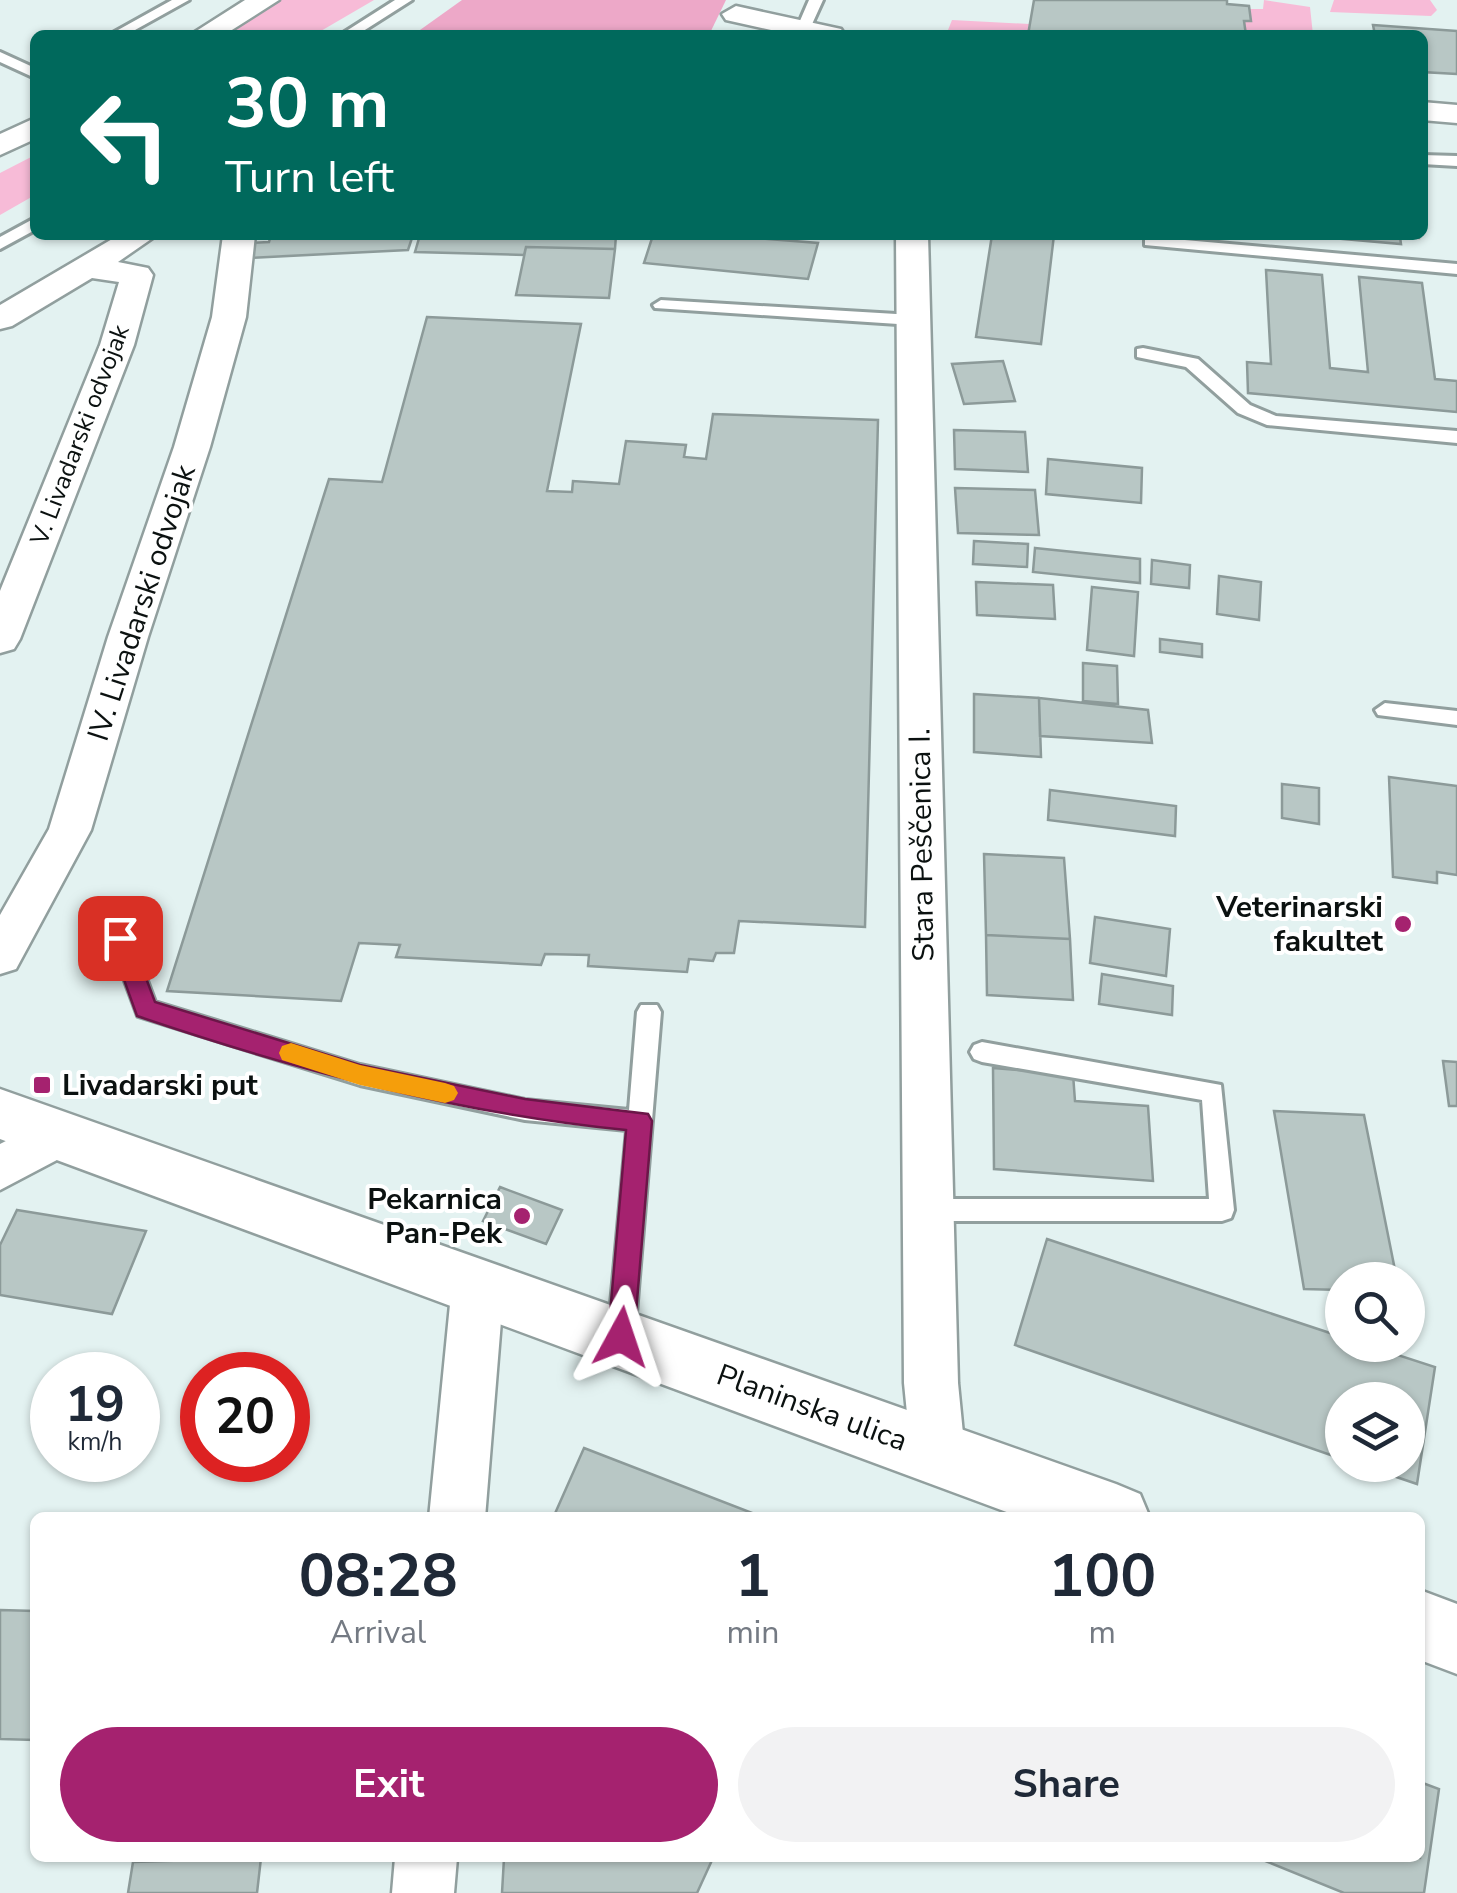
<!DOCTYPE html>
<html lang="en">
<head>
<meta charset="utf-8">
<style>
	body { margin:0; font-family:"Nunito Sans",sans-serif; background:#f2f2f3; color:#1f2937; height:100vh; display:flex; flex-direction:column; font-size:38px; white-space:nowrap }
	* { box-sizing:border-box; margin:0 }
	p { font-size:32px; color:#747a83 }
	.icon { flex:none; width:55px; height:55px; fill:none; stroke:currentColor; stroke-width:2; stroke-linecap:round; stroke-linejoin:round }
	.map { position:relative; flex:1; overflow:hidden }
	.details { position:absolute; left:30px; top:1512px; width:1395px; height:350px; display:flex; flex-direction:column; background:#fff; border-radius:15px; box-shadow:0 2px 8px #0004 }
	.details>* { flex:none }
	.banner { position:absolute; left:30px; top:30px; width:1398px; height:210px; border-radius:15px; box-shadow:0 2px 8px #0004; background:#00695c; color:#fff; overflow:hidden }
	.fabs { position:absolute; left:1325px; top:1262px; display:grid; gap:20px }
	.fabs a { display:grid; place-items:center; width:100px; height:100px; border-radius:50%; background:#fff; box-shadow:0 2px 8px #0004; font-size:50px }
	.speed { position:absolute; left:30px; top:1352px; display:flex; gap:20px; font-size:50px; font-weight:700; text-align:center }
	.speed>* { display:grid; place-content:center; width:130px; height:130px; border-radius:50%; background:#fff; box-shadow:0 2px 8px #0004; line-height:1 }
	.speed small { font-size:25px; font-weight:400 }
	.speed .limit { border:15px solid #d22; background:#fff; color:#111 }
	.pin { position:absolute; display:grid; place-items:center; width:85px; height:85px; color:#fff; margin:-42px; border-radius:20px; box-shadow:0 5px 15px #0006 }
	.me { position:absolute; width:110px; margin:-55px; rotate:5deg; stroke-linejoin:round; filter:drop-shadow(0 0 8px #0008) }
	.turn { display:flex; align-items:center; gap:35px; height:210px; padding:0 30px; font-size:45px }
	.turn .icon { width:130px; height:130px; stroke-width:2.5 }
	.turn b { display:block; font-size:70px; line-height:85px }
	.eta { display:flex; justify-content:space-evenly; align-items:center; height:170px; text-align:center }
	.eta b { font-size:60px; font-weight:700; line-height:70px }
	.button { display:flex; gap:20px; margin-top:auto; padding:20px 30px }
	.button a { flex:1; height:115px; border-radius:60px; background:#a5226f; color:#fff; font-size:40px; font-weight:700; line-height:115px; text-align:center }
	.button a+a { background:#f2f2f3; color:#1f2937 }
	.map>svg:first-child { display:block }
</style>
</head>
<body>
<div class="map">
<svg width="1457" height="1893" viewBox="0 0 1457 1893">
	<rect width="100%" height="100%" fill="#e3f2f1"/>
	<path fill="#f7bbd7" d="M279,0H374L314,35H218Z
		M1264,0L1310,7L1313,35H1246L1244,21H1251L1249,9H1263Z
		M1334,0H1430L1437,10L1431,16L1330,12Z
		M952,20L1029,24L1028,35H946Z
		M35,155V195L0,215V173Z"/>
	<path fill="#eda8c8" d="M462,0H726L709,35H413Z"/>
	<path fill="#b8c7c5" stroke="#8c9a99" stroke-width="2.5" d="M1034,0H1227V4L1249,6L1251,21H1244L1246,35H1028Z
		M1373,25L1457,31V74L1422,72V35H1375Z
		M271,235H413L408,250L247,258L249,243L269,242Z
		M420,235H616L615,249L526,247L524,255L415,252Z
		M653,235H717L818,243L808,279L644,263Z
		M992,235H1054L1041,344L976,337Z
		M1298,235H1419V238L1400,237L1401,244Z
		M526,247L615,249L609,298L516,295Z
		M1266,270L1322,275L1330,368L1368,372L1359,277L1422,283L1435,379L1457,381V412L1248,393L1247,362L1271,364Z
		M427,317L581,324L547,491L572,492L573,481L619,484L626,441L686,445L684,457L706,459L713,414L878,420L865,927L739,921L734,953H716L713,961L689,959L687,972L588,966L589,955L545,954L541,965L396,957L400,945L359,943L341,1001L167,991L329,479L382,482Z
		M1003,361L1015,401L964,404L952,364Z
		M954,430L1025,432L1028,472L955,469Z
		M1048,459L1142,468L1141,503L1046,494Z
		M955,488L1035,490L1039,535L958,533Z
		M974,541L1028,544L1027,567L973,564Z
		M1035,548L1140,559V583L1033,572Z
		M1152,560L1190,565L1189,588L1151,584Z
		M1219,576L1261,582L1259,620L1217,614Z
		M976,582L1053,585L1055,619L977,615Z
		M1092,587L1138,592L1134,656L1087,650Z
		M1160,639L1202,644V657L1160,652Z
		M1083,663L1117,666L1118,704L1083,701Z
		M974,694L1039,698L1041,757L974,752Z
		M1039,698L1148,710L1152,743L1040,736Z
		M1389,777L1457,786V875L1437,872V883L1393,877Z
		M1282,784L1319,788V824L1282,818Z
		M1050,790L1176,806L1175,836L1048,820Z
		M984,854L1064,858L1070,939L986,935Z
		M1095,917L1170,929L1166,976L1090,963Z
		M986,935L1070,939L1073,1000L987,995Z
		M1102,974L1173,986L1172,1015L1099,1004Z
		M1443,1061L1457,1062V1106H1449Z
		M993,1068L1073,1074L1075,1101L1148,1106L1153,1181L994,1169Z
		M1274,1111L1364,1115L1397,1280H1342V1290L1304,1289Z
		M500,1187L562,1210L546,1244L483,1221Z
		M17,1210L146,1231L112,1314L0,1295V1245Z
		M1047,1239L1342,1337V1345H1367L1435,1367L1417,1484L1361,1465H1408V1400H1342V1459L1015,1345Z
		M584,1448L765,1518H553Z
		M0,1610L35,1611V1740L0,1739Z
		M1420,1782L1439,1789L1424,1893H1344L1258,1858H1420Z
		M261,1858L257,1893H128L133,1862Z
		M504,1858H713L697,1893H502Z"/>
	<g fill="none" stroke-linecap="round" stroke-linejoin="round">
		<g stroke="#919f9e" stroke-width="6">
			<path id="service" d="M172,0H189L126,35H109Z
				M395,0H412L357,35H340Z
				M809,0H823L808,33H798L796,30Z
				M0,52L35,68V78L0,62Z
				M1422,155L1457,156V166L1422,164Z
				M35,218V230L0,249V237Z
				M1151,237L1457,264V274L1145,245V239Z
				M661,300L913,315L921,320L913,325L655,308L653,305Z
				M1143,348L1198,359L1250,405L1276,416L1457,431V443L1267,425L1238,413L1186,367L1137,357V349Z
				M1385,703L1457,711V725L1378,715L1375,710Z
				M120,929L128,932L131,938L155,1002L360,1065L525,1100L629,1110L637,1012L641,1005H657L661,1012L634,1337L630,1346L621,1349L612,1346L608,1337L627,1130L525,1120L360,1085L138,1016L109,938L112,932Z
				M982,1042L1221,1085L1234,1210L1231,1218L1222,1221H928L919,1218L916,1210L919,1202L928,1199H1209L1202,1100L982,1062L974,1059L970,1052L974,1045Z"/>
		</g>
		<g stroke="#919f9e" stroke-width="5">
			<path id="minor" d="M245,0H279L224,35H190Z
				M736,6L841,29L845,35H794L726,20L722,14Z
				M1422,102L1457,105V123L1422,120Z
				M35,118V139L0,155V134Z
				M119,235H157L118,262L148,268L153,275L134,345L20,639L14,649L0,653V591L100,345L119,282L92,278L12,326L0,329V305Z
				M223,235H255L246,317L210,447L148,637L91,830L16,969L0,974V915L49,829L108,637L174,447L212,317Z
				M896,235H928L958,1383L965,1454L957,1473L938,1480L919,1473L911,1454L904,1383Z
				M57,1115L74,1121L81,1136L74,1151L0,1190V1144Z
				M478,1261L496,1267L504,1284L485,1518H429L452,1284L460,1267Z
				M395,1858H457L454,1893H392Z"/>
		</g>
		<g stroke="#919f9e" stroke-width="5">
			<path id="tertiary" d="M0,1089L1116,1484L1140,1494L1150,1518H1023L0,1139Z
				M1420,1590L1457,1604V1674L1420,1660Z"/>
		</g>
		<use href="#service" fill="#fff" fill-rule="evenodd"/>
		<use href="#minor" fill="#fff" fill-rule="evenodd"/>
		<use href="#tertiary" fill="#fff" fill-rule="evenodd"/>
	</g>
	<path fill="#a5226f" stroke="#6b1648" stroke-width="2.5" d="M120,929L131,938L155,1002L360,1065L525,1099L648,1114L652,1121L634,1337L630,1346L621,1349L612,1346L608,1337L626,1130C456,1113 299,1071 137,1016L109,938Z"/>
	<path fill="#f59e0b" d="M291,1043L360,1065L445,1083L454,1086L458,1093L454,1100L445,1103L360,1085L282,1060L279,1053L282,1046Z"/>
	<g fill="#a5226f" stroke="#fff" stroke-width="4">
		<circle cx="1403" cy="924" r="10"/>
		<rect x="32" y="1075" width="20" height="20" rx="5"/>
		<circle cx="522" cy="1216" r="10"/>
	</g>
	<g text-anchor="middle" dominant-baseline="central" stroke-width="8" stroke-linejoin="round" paint-order="stroke">
		<g font-size="25" fill="#0b1110" stroke="#fff">
			<text transform="translate(80 435) rotate(-69)">V. Livadarski odvojak</text>
		</g>
		<g font-size="30" fill="#0b1110" stroke="#fff">
			<text transform="translate(142 603) rotate(-72)">IV. Livadarski odvojak</text>
			<text transform="translate(922 845) rotate(-91)">Stara Peščenica I.</text>
			<text transform="translate(812 1408) rotate(20)">Planinska ulica</text>
		</g>
		<g font-size="30" font-weight="bold" fill="#0b1110" stroke="#fff" text-anchor="end">
			<text x="1383" y="907">Veterinarski<tspan x="1383" dy="34">fakultet</tspan></text>
			<text x="62" y="1085" text-anchor="start">Livadarski put</text>
			<text x="502" y="1199">Pekarnica<tspan x="502" dy="34">Pan-Pek</tspan></text>
		</g>
	</g>
</svg>
<div class="fabs">
<a><svg class="icon" aria-label="search" viewBox="0 0 24 24"><circle cx="10" cy="10" r="6"/><path d="M15 15l6 6"/></svg></a>
<a><svg class="icon" aria-label="layers" viewBox="0 0 24 24"><path d="M12 4l9 5-9 5-9-5zM3 14l9 5 9-5"/></svg></a>
</div>
<div class="speed"><div>19<small>km/h</small></div><div class="limit">20</div></div>
<div class="pin" style="left:120px;top:938px;background:#d93025"><svg class="icon" aria-label="arrive" viewBox="0 0 24 24"><path d="M6 21V4h12l-3 4 3 4H6"/></svg></div>
<svg class="me" style="left:621px;top:1337px" viewBox="-20 -20 40 40"><path d="M0-17L14 15 0 8-14 15z" fill="#a5226f" stroke="#fff" stroke-width="4"/></svg>
<div class="banner">
<div class="turn"><svg class="icon" aria-label="left" viewBox="0 0 24 24"><path d="M17 20v-9H6M10 6l-5 5 5 5"/></svg><div><b>30 m</b>Turn left</div></div>
</div>
<section class="details">
<div class="eta">
<div><b>08:28</b><p>Arrival</p></div>
<div><b>1</b><p>min</p></div>
<div><b>100</b><p>m</p></div>
</div>
<div class="button"><a>Exit</a><a>Share</a></div>
</section>
</div>
</body>
</html>
